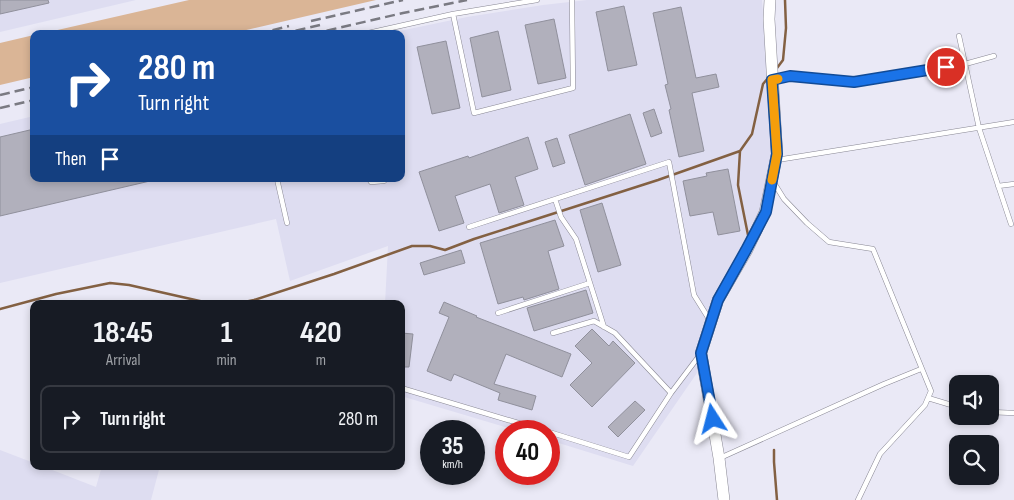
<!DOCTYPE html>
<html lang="en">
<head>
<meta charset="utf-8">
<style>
	body { margin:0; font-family:"Sofia Sans Condensed",sans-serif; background:#242831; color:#f1f3f6; height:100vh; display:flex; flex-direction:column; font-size:19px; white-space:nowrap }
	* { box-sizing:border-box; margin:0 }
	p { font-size:16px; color:#9ea1a6 }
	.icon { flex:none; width:28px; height:28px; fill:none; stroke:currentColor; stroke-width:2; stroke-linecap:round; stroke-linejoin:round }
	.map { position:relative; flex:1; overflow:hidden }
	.details { position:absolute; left:30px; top:300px; width:375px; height:170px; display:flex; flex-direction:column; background:#171b24; border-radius:10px; box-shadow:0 2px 8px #0003 }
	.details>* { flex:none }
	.guide { position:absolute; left:30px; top:30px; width:375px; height:152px; border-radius:10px; box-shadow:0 2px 8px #0003; background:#1a4fa0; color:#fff; overflow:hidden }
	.tools { position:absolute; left:949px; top:375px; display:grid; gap:10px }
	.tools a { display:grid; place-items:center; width:50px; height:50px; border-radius:10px; background:#171b24; box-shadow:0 2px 8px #0003; font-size:25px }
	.speed { position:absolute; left:420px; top:420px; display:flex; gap:10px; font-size:25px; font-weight:700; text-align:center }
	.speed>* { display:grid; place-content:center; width:65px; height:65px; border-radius:50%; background:#171b24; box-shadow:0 2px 8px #0003; line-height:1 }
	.speed small { font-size:12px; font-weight:400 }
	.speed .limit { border:8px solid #d22; background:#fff; color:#111 }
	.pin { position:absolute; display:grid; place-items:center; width:42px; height:42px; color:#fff; margin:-21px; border:2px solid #fff; border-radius:50%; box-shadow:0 1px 5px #0007 }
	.me { position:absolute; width:55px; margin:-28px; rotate:351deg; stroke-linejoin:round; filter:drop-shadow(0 0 4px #0008) }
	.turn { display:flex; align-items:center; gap:18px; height:105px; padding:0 25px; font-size:22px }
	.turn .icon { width:65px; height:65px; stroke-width:2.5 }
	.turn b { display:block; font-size:35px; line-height:42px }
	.then { display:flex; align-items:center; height:48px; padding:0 25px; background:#0003; gap:10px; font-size:19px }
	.eta { display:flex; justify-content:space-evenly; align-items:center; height:85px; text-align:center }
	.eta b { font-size:30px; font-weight:700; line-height:35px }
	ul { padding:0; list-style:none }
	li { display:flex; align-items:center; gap:15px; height:68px; margin:0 10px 8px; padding:0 15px; border:2px solid #363941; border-radius:10px }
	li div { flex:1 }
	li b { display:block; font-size:19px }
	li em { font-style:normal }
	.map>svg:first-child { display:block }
</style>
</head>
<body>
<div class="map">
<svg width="1014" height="500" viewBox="0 0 1014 500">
	<rect width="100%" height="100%" fill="#eae9f6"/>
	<path fill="#deddf1" d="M0,0H136L0,32Z
		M587,0H762L772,154L761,210L742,247L713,298L699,370L633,466L549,440V431H518L401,396V304H385L388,246L290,281L276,219L0,283V124L34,116V179H401V34H385L467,17L543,5Z
		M0,450L34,463V466H42L96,487L102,466H160L151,500H0Z"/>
	<path fill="#dab596" d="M189,0H376L229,34H40Z
		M34,35V77L0,85V43Z"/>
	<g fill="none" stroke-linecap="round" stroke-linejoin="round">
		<path stroke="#836042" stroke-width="2.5" d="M777,68L783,60L786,28L785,0
			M740,151L738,185L748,235
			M235,304L254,300L334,274L412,246H430L445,250L474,239L658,180L740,151L752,134L763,84L768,78
			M0,309L56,294L110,283L129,285L213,304
			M774,450V462L777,500"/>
	</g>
	<path fill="#b1b0bc" stroke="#90909c" d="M0,0H48L49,3L0,14Z
		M624,6L637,65L608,71L596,12Z
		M681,7L696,78L716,74L719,87L692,93L704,151L679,157L669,110L671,109L665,85L668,84L653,13Z
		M554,19L566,78L538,84L525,25Z
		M498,31L511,90L482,97L470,38Z
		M446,41L460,108L432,114L417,47Z
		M654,109L662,133L651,137L643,113Z
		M630,114L646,164L585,185L569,135Z
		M34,129V179H150V181L0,216V137Z
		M528,137L538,169L515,177L524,205L499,213L490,184L455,196L464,223L439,231L419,172L468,156L469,158Z
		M557,138L565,163L553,167L545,142Z
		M728,169L740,231L718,235L713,212L690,216L683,181L707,176L706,173Z
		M602,203L621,265L598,272L580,210Z
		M555,220L564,246L548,251L559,289L524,300L523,297L498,304L480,243Z
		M461,250L465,263L424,275L420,263Z
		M586,290L593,313L534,331L527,308Z
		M444,302L477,316L476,317L571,354L562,377L506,354L494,384L536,396L532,410L498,400L500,393L454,374L451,381L427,371L449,317L439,313Z
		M592,329L609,346L613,341L635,363L592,407L570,385L592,363L575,346Z
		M401,333L413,334L409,367H401Z
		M635,401L645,410L618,437L608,427Z"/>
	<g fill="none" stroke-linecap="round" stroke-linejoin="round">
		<g stroke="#888793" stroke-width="5.5">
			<path id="lane" d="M453,14L474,113L573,88L572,0
				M364,34L453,14L537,0
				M959,36L979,128L1011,224
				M773,80L790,76L854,82L965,64L994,56
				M777,160L1014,122
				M277,179L287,223
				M369,179L371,182L384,181
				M774,183L784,199L807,223L829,242L873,249L931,391L925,405L880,454L858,500
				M998,186L1014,184
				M555,199L561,217L576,239L604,327
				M469,227L669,162L694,295L709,319
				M498,313L590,283
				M553,333L594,321L615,333L671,393
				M401,388L545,431
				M928,398L958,407
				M990,412L1014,413
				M549,432L629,457L671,393L699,356
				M720,458L884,384L921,369"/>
		</g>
		<g stroke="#888793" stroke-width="12">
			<path id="secondary" d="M724,500L719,458L701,353L718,300L747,250L765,212L777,154L769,19L770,0"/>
		</g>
		<use href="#lane" stroke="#fff" stroke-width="4.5"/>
		<use href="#secondary" stroke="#fff" stroke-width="11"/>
		<path stroke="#7a7a82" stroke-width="2.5" stroke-dasharray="10 5" stroke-linecap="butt" d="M311,21L403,0
			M258,34L289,26
			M281,34L320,25
			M312,34L403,13L467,0
			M0,95L34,87
			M0,108L34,100"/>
	</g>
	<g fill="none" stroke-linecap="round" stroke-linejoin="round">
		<g stroke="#114b97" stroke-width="12">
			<path id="route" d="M713,419L701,353L718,300L746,250L766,212L777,154L772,80L790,76L854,82L946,67"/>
		</g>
		<use href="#route" stroke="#1a73e8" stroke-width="9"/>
		<path stroke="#f59e0b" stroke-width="9" d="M772,180L777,154L772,80L778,79"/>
	</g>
</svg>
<div class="tools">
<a><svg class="icon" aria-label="sound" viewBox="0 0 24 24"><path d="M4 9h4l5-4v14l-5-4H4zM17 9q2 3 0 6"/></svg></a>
<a><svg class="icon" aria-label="search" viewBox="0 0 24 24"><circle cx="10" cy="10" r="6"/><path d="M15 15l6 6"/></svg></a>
</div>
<div class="speed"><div>35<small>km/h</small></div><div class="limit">40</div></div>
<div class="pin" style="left:946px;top:67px;background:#d93025"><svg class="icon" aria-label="arrive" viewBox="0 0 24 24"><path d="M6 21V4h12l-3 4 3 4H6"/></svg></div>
<svg class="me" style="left:713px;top:419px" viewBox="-20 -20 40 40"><path d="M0-17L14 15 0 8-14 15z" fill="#1a73e8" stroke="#fff" stroke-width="4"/></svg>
<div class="guide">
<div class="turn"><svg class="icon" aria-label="right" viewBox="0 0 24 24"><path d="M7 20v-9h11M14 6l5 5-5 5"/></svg><div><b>280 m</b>Turn right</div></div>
<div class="then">Then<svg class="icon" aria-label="arrive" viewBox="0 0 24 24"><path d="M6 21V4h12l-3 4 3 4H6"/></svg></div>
</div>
<section class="details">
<div class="eta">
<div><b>18:45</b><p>Arrival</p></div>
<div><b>1</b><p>min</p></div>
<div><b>420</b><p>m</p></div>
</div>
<ul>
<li><svg class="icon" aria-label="right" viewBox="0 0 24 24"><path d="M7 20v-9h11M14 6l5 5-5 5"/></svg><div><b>Turn right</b></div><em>280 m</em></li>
</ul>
</section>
</div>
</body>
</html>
